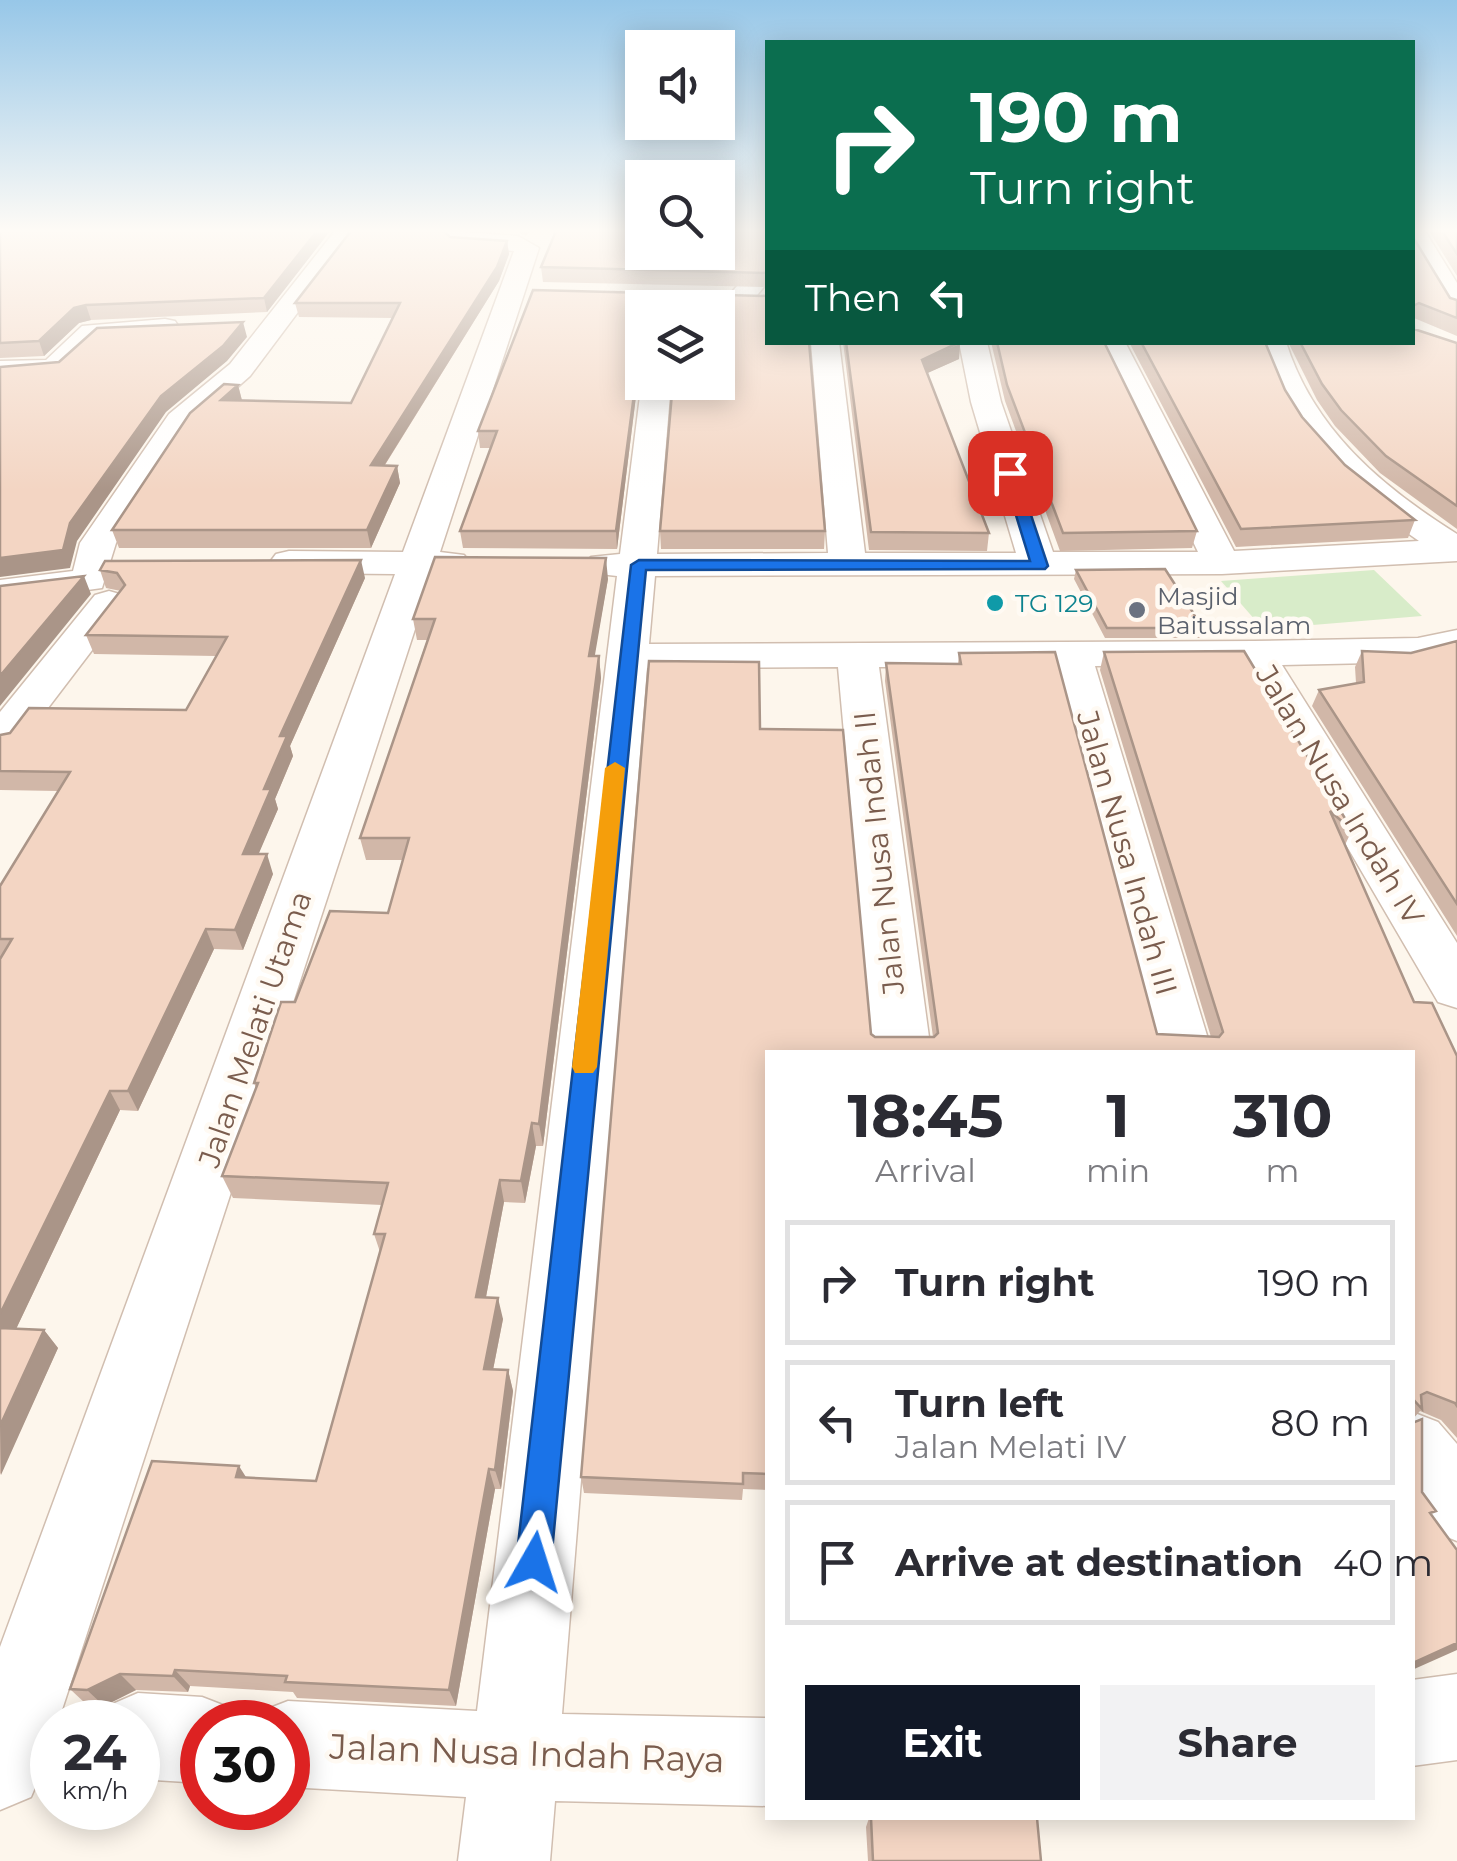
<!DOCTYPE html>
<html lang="en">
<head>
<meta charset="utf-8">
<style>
	body { margin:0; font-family:Montserrat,sans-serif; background:#f2f2f3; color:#2b2b33; height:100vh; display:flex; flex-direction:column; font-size:38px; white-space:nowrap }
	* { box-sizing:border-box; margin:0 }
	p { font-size:32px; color:#7c7c81 }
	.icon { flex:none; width:55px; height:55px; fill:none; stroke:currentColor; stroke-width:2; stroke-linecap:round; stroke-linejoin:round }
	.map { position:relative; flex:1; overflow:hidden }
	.sheet { position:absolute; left:765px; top:1050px; width:650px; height:770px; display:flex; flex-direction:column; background:#fff; border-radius:0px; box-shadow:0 5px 25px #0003 }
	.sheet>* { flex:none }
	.hud { position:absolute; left:765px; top:40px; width:650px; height:305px; border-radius:0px; box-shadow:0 5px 25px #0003; background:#0b6e4f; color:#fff; overflow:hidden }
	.buttons { position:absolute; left:625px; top:30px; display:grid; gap:20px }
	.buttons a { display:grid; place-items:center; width:110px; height:110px; border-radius:0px; background:#fff; box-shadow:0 5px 25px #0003; font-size:50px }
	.speed { position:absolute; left:30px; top:1700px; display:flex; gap:20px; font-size:50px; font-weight:700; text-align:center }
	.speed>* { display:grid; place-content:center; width:130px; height:130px; border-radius:50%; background:#fff; box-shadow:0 5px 25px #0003; line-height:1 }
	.speed small { font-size:25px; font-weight:400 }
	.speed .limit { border:15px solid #d22; background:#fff; color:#111 }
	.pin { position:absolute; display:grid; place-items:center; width:85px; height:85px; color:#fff; margin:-42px; border-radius:20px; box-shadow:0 5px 15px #0006 }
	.me { position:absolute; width:110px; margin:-55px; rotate:6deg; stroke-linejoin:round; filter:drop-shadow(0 0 8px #0008) }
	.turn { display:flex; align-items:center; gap:35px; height:210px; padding:0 40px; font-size:45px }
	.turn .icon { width:130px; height:130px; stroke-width:2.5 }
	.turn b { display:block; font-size:70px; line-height:85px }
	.then { display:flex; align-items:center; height:95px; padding:0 40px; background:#0003; gap:20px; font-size:38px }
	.eta { display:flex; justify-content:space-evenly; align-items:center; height:170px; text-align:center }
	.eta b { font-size:60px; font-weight:700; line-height:70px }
	.primary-button { display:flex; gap:20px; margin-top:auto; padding:20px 40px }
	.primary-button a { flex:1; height:115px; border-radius:0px; background:#111827; color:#fff; font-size:40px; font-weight:700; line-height:115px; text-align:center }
	.primary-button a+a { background:#f2f2f3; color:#2b2b33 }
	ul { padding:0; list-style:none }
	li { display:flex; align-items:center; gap:30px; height:125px; margin:0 20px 15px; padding:0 20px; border:5px solid #e1e1e2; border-radius:0px }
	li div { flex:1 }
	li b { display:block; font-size:38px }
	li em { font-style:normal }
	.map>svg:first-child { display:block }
</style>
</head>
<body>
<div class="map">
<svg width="1457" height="1861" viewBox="0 0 1457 1861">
	<rect width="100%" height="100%" fill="#fdf6ec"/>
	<path fill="#d8ecc9" d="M1374,570L1422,616L1263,629L1221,581Z"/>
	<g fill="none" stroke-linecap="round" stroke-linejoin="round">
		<g stroke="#d1beb0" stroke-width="3">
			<path id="street" d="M335,231H396L384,238L352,240L250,376L192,427L116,543L102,588L0,602V580L73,571L80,543L169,414L230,364Z
				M449,231L518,236L539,248L440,552L464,555L470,563L464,571L433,574L58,1722H52C52,1749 41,1773 31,1797L0,1810V1647L395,574L289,573L276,570L270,562L276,554L289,551L403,552L514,251L452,247L443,239Z
				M1412,231H1425L1457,283V313L1448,311L1412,249Z
				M768,258V282L749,305H731L727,299L731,293L759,260Z
				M165,319L175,321L179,327L175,333L100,340L64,374L0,379V361L46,360L82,326Z
				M811,342H839L865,553H1016L971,402L959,342H987L1001,402L1053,552H1198L1097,342H1125L1234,551L1419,541C1346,491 1282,431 1258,342H1286C1313,429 1382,487 1457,534V561L1222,574L655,576L649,644L1254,641L1418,638L1457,630V654L1418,662L1282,665L1457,943V1008L1438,1002L1241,665L1095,666L1212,1052H1154L1054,666L879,667L931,1052H873L838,667L647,668L562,1714L768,1718V1806L555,1801L550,1861H458L466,1797L288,1787V1722H254L257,1713L288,1701L477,1711L617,576L591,573L585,565L591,557L620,554L642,380L671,382L657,554L828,553Z
				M109,591L123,595L128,603L16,750L0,754V712L95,595Z
				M1412,1412L1438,1422L1457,1444V1541L1430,1530L1412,1508Z
				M1457,1674V1760L1412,1766V1680Z
				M138,1693L202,1697L233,1709L238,1722H202V1783L138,1779V1722H100L108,1706Z"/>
		</g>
		<use href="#street" fill="#fff" fill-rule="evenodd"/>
	</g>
	<path fill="#d1b7a8" d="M0,231H330L267,312L91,320L79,323L44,356L0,358Z
		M351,231H446L450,237L507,241L509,254L499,281L385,465L397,466L400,483L371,548H119L112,530L238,385L242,400L351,403L393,318L299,317L295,303Z
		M498,231H530L526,236L518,232Z
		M768,231V287L543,282L541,267Z
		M1429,231H1457V276Z
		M1413,237L1450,298L1457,300V336L1414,318V329L1457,343V529L1380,473L1335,426L1317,400L1288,342H1412Z
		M533,290L768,296V342H809L825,531L824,549H661L660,531L673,382H718V308H642V376L638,380L617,549L463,548L460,531L491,448H480L478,431Z
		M843,342H960L959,359L927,373L989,533L987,551L869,550Z
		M991,342H1103L1197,531L1192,548L1060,551L1005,401Z
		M1129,342H1265L1285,390L1302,417L1345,465L1415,520L1408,538L1236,547Z
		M100,570L365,578L290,746L293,756L275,799L278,809L258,854L273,874L243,950L214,949L138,1111L120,1110L16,1329L44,1330L58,1348L0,1475V886L58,791L0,790V735L186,710L216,656L94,654L86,635L121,591L106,588Z
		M1076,570L1203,628L1200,638H1105L1074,579Z
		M608,579L594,656H599L601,678L543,1146H536L525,1203L504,1202L486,1297L503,1319L493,1370H508L513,1391L501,1489H495L456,1706L297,1698L293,1692L190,1686L188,1692L136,1690L104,1706L87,1705L70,1689L247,1478L316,1481L380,1252L374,1234L382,1205L233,1198L222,1176L256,1088L254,1083L295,1002L388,913L403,860H366L360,838L427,640H417L413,619Z
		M1457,641V936L1312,706L1319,690L1356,683L1355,667L1362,651L1411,653Z
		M1244,651L1352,830L1345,845L1414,1002L1457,1056V1438L1441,1420L1420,1411L1412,1420V1052H768V1490L743,1489L742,1500L584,1493L581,1477L760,729L871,1034L875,1037H933L885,681L886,663L958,664L959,653L1157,1034L1211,1037L1100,670L1104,652Z
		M869,1818H1037L1041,1861H868L866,1827Z"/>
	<path fill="#aa9588" d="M317,231H330L267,312L264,298Z
		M507,241L509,254L499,281L374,482L371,465Z
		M86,305L91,320L79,323L44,356L39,341L74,308Z
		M243,322L247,337L227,361L166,412L77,541L70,568L0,577V558L70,523L161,396Z
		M960,344L959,359L921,376L922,360Z
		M642,361V376L638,380L617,549L616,531L638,364Z
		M238,385L242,401L221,400Z
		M397,466L400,483L371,548L367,530Z
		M606,558L608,579L591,678L589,656Z
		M361,560L365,578L290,746L293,756L275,799L278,809L250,874L243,854L280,736Z
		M84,576L91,594L0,706V676Z
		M599,656L601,678L543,1146L539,1124Z
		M267,854L273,874L243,950L235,930Z
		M206,929L214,949L138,1111L128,1091Z
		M110,1091L120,1110L8,1346L0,1336V1314Z
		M532,1123L536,1146L525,1203L521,1181Z
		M500,1180L504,1202L482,1318L476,1297Z
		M498,1298L503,1319L489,1390L484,1369Z
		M44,1330L58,1348L1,1475L0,1426Z
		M508,1370L513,1391L501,1489L495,1470Z
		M239,1466L251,1485L236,1477Z
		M489,1469L495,1489L456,1706L449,1690Z
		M1457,1643V1650L1412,1670V1663Z
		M175,1670L190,1686L188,1692L173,1676Z
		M120,1674L136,1690L104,1706L87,1690Z"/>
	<path fill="#f3d5c3" stroke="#aa9588" stroke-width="2.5" d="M0,231H317L264,298L86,305L74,308L39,341L0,343Z
		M351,231H444L450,237L507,241L497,267L371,465L397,466L367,530H112L190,413L224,384L238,385L221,400L351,403L400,303H295Z
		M556,231H642V252H718V231H768V273L541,267Z
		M1412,231L1413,237L1450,298L1457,300V318L1419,303L1413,306L1414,329L1457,343V506L1386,456L1341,410L1322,384L1300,342H1412Z
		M1442,231H1457V254Z
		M533,290L768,296V342H809L825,531H660L673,382H718V308H642V361L638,364L616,531H460L497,431H478Z
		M243,322L223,346L161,396L70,523L63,550L0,558V367L59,362L97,328Z
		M846,342H960L922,360L989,533L871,532Z
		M997,342H1104L1197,531L1063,533L1007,385Z
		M1141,342H1265L1285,390L1302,417L1345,465L1415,520L1241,529Z
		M435,557L606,558L589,656H599L539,1124L532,1123L521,1181L500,1180L476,1297L498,1298L484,1369L508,1370L495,1470L489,1469L449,1690L285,1682L287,1676L175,1670L173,1676L120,1674L87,1690L70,1689L152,1461L239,1466L236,1477L316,1481L385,1234H374L388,1183L222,1176L258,1083H254L281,1002H295L330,911L388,913L409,838H360L435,619H413Z
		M361,560L280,736H287L264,789H271L243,854H267L235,930L206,929L128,1091H110L0,1314V959L12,939H0V886L70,772L0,771V735L10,733L29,708L186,710L227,637L86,635L125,585L117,573L100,570L105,561Z
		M1165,569L1203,628H1107L1076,570Z
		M84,576L0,676V586Z
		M1457,641V904L1319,690L1364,682L1362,651L1411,653Z
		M1244,651L1352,830L1330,811L1414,1002L1432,1003L1457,1056V1406L1455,1403L1427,1392L1421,1395L1422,1409L1412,1398V1052H768V1474L743,1473V1484L581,1477L649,661L759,662L760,729L843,730L871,1034L875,1037H934L938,1033L886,663L961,664L959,653L1055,652L1157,1034L1219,1037L1223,1032L1104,652Z
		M0,1328L44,1330L0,1426Z
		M1422,1419V1492L1436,1511L1430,1513L1457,1550V1643L1413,1663L1412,1423Z
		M871,1818H1037L1041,1861H873Z"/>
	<linearGradient id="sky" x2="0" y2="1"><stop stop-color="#97c7e8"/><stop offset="0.47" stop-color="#fefbf6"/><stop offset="1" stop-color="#fefbf6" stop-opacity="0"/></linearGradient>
	<rect width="1457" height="491" fill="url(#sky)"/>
	<path fill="#1a73e8" stroke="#114b97" stroke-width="2.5" d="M1010,468L1017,473L1048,566L1045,569L646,570L551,1562L546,1575L534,1580L521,1575L516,1562L631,565L639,560L1030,561L1003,473Z"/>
	<path fill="#f59e0b" d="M615,762L625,768L597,1067L593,1073H575L572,1067L605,768Z"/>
	<circle fill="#0f9aa8" stroke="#fffaf3" stroke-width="4" cx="995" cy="603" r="10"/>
	<circle fill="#6b7280" stroke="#fffaf3" stroke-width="4" cx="1137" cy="610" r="10"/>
	<g text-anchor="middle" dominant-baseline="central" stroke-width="9" stroke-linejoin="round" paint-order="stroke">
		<g font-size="25" fill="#5b616d" stroke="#fffaf3" text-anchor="start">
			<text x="1157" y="596">Masjid<tspan x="1157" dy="29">Baitussalam</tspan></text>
		</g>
		<g font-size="25" fill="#0d838f" stroke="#fffaf3" text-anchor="start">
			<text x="1015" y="603">TG 129</text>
		</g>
		<g font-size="30" fill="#7a5c4d" stroke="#fffaf3">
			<text transform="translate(1340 795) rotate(59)">Jalan Nusa Indah IV</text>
			<text transform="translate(879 853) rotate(-96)">Jalan Nusa Indah II</text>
			<text transform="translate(1127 853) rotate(74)">Jalan Nusa Indah III</text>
			<text transform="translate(255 1029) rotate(-71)">Jalan Melati Utama</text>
		</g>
		<g font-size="35" fill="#7a5c4d" stroke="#fffaf3">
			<text transform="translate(527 1753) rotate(2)">Jalan Nusa Indah Raya</text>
		</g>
	</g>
</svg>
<div class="buttons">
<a><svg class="icon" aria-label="sound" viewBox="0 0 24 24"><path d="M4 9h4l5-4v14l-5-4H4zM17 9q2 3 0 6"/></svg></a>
<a><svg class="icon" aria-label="search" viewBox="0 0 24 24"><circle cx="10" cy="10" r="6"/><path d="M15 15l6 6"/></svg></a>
<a><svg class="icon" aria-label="layers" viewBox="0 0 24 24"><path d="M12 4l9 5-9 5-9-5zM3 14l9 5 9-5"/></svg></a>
</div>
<div class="speed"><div>24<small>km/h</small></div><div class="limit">30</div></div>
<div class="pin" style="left:1010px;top:473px;background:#d93025"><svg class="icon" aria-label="arrive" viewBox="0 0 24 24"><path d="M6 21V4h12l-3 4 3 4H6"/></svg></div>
<svg class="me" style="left:534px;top:1562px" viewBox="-20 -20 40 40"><path d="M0-17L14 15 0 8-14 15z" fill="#1a73e8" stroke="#fff" stroke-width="4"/></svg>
<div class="hud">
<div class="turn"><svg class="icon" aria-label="right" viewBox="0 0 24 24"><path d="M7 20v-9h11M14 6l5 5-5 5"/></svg><div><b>190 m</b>Turn right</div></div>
<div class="then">Then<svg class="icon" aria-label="left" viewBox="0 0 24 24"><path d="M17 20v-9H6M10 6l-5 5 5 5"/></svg></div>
</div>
<section class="sheet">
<div class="eta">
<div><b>18:45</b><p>Arrival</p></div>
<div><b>1</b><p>min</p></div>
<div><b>310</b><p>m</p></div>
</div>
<ul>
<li><svg class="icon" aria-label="right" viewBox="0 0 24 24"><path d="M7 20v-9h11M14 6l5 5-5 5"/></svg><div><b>Turn right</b></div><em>190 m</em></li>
<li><svg class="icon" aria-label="left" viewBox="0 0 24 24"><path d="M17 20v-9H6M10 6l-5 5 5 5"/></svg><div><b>Turn left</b><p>Jalan Melati IV</p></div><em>80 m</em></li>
<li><svg class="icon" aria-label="arrive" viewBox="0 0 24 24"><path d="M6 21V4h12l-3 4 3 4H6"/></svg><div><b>Arrive at destination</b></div><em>40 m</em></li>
</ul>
<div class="primary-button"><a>Exit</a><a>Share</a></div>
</section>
</div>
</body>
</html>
